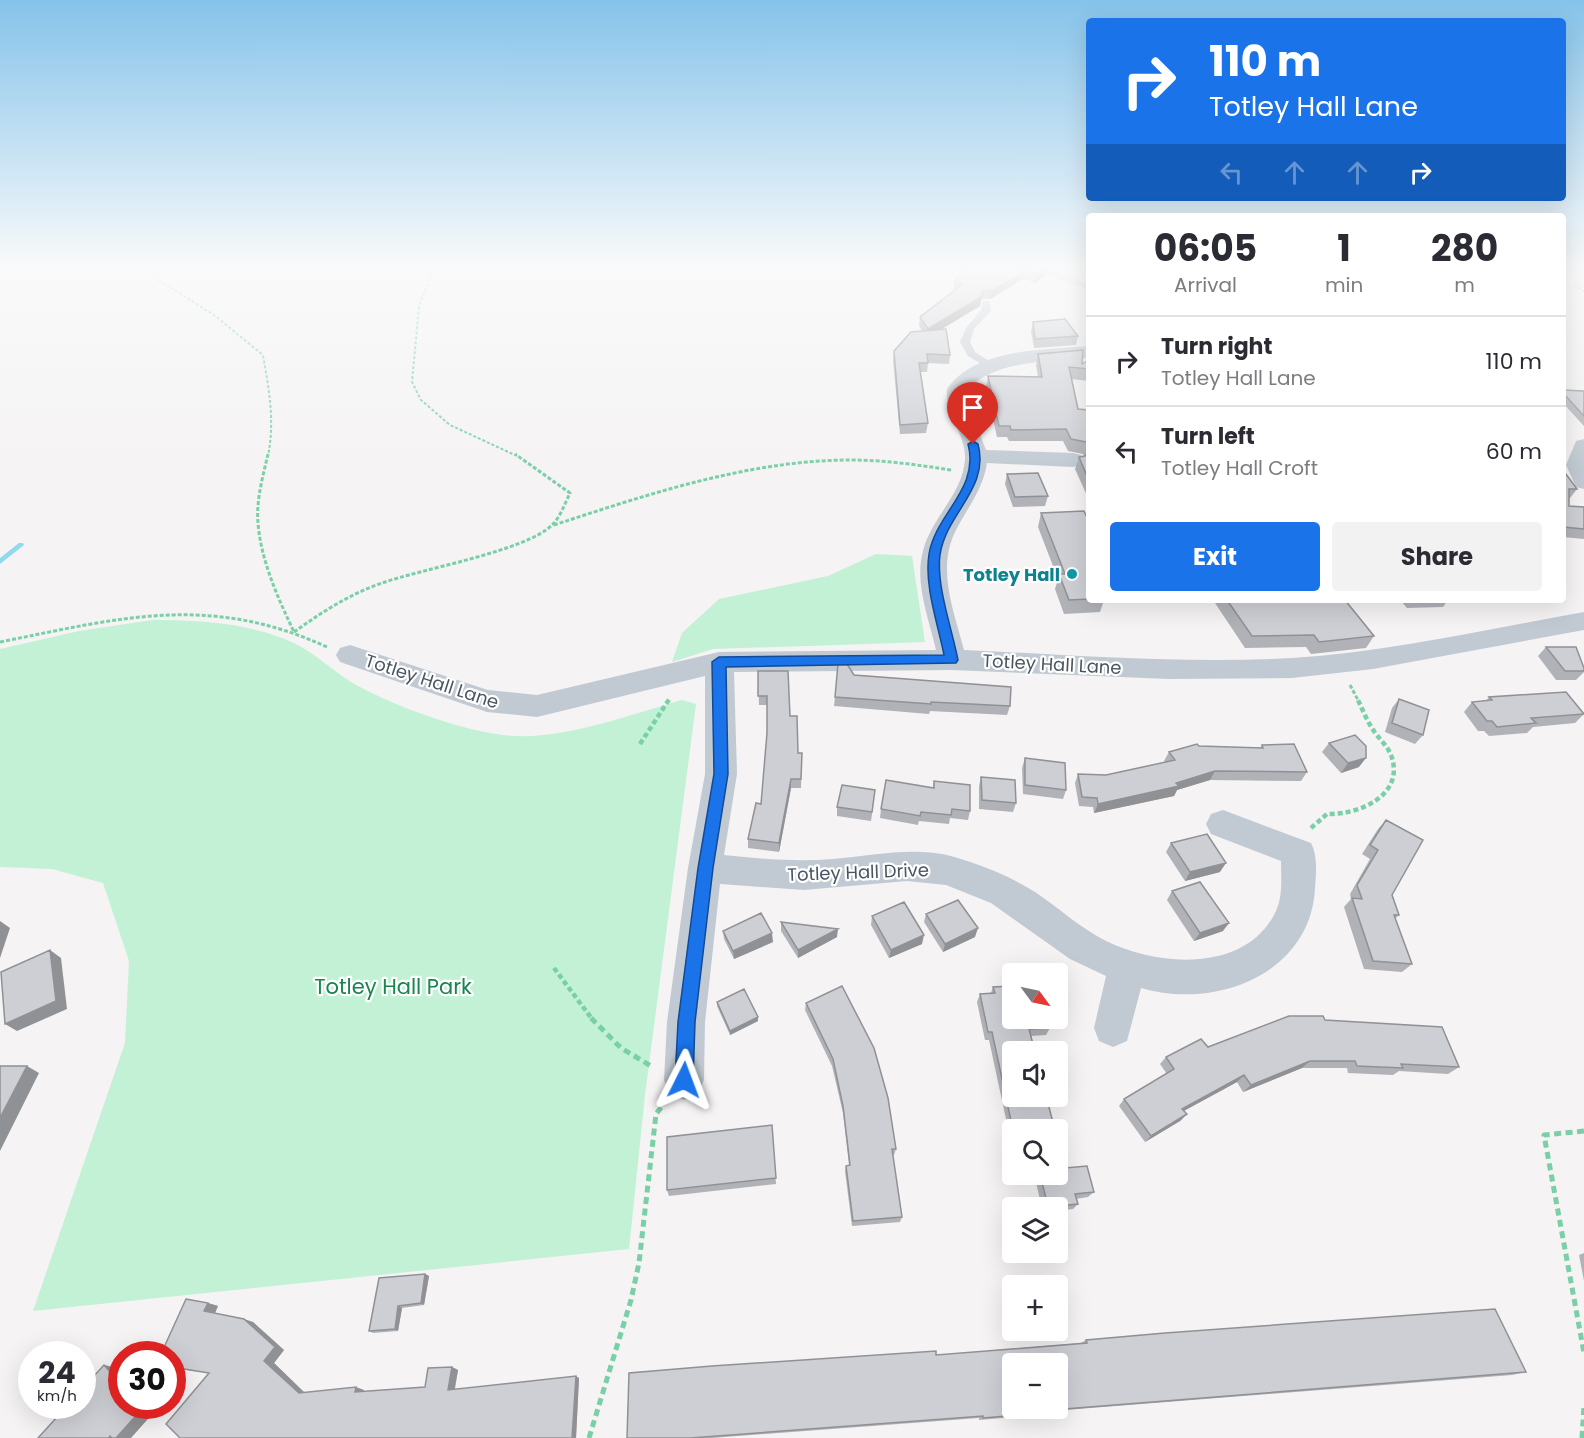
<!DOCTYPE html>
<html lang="en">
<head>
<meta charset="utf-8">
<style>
	body { margin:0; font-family:Poppins,sans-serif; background:#f2f2f3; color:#2b2b33; height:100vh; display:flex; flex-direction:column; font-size:22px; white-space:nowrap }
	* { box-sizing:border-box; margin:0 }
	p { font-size:20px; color:#7c7c81 }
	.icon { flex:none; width:33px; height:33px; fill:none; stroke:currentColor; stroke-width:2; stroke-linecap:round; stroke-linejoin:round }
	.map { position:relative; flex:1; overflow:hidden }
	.sheet { position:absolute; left:1086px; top:213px; width:480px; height:390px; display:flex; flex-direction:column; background:#fff; border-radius:6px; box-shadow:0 6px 24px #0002 }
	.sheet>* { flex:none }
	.top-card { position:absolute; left:1086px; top:18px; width:480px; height:183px; border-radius:6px; box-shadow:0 6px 24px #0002; background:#1a73e8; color:#fff; overflow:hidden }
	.needle { width:39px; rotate:123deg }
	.buttons { position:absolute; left:1002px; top:963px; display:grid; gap:12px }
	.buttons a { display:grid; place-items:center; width:66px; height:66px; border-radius:6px; background:#fff; box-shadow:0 6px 24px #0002; font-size:30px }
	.speed { position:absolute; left:18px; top:1341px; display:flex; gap:12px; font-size:30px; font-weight:700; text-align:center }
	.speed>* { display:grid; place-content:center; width:78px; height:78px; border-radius:50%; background:#fff; box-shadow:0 6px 24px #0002; line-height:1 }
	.speed small { font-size:15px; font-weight:400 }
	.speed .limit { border:9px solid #d22; background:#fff; color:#111 }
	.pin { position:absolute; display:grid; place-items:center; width:51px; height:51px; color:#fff; margin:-62px -26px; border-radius:50% 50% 50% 0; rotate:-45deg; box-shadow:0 0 6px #0007 }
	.pin .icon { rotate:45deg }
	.me { position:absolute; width:66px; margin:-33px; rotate:3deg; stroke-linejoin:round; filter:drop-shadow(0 0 4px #0008) }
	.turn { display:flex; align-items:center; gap:21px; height:126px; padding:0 24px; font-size:27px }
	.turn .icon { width:78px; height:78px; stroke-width:2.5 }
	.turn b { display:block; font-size:42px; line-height:51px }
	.lanes { display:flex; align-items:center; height:57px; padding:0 24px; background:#0003; justify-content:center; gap:30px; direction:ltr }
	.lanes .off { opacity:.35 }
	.eta { display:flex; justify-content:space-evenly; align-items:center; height:102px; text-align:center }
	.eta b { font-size:36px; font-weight:700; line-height:42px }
	.action { display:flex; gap:12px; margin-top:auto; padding:12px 24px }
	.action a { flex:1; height:69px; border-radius:6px; background:#1a73e8; color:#fff; font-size:24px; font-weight:700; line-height:69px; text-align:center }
	.action a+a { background:#f2f2f3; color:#2b2b33 }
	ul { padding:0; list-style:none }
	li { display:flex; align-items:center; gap:18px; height:90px; padding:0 24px; border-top:2px solid #e1e1e2 }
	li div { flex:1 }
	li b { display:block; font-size:22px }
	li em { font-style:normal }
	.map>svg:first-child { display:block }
</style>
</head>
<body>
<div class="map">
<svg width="1584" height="1438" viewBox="0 0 1584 1438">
	<rect width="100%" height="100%" fill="#f5f3f3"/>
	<path fill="#c3f1d5" d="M876,554L912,556L925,642L713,649L672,662L682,633L719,599L828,576Z
		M153,620C200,620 252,623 296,644C319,656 337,675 360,687C397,707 461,730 503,735C558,742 629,715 682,700L696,704L645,1095L629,1249L33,1311L125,1043L129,961L103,883L52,869L0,867V649L79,631Z"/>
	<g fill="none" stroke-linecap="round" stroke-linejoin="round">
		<path fill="#90daee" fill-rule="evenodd" d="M19,543H23L24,545L0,564V558Z"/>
		<path stroke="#7ad0a6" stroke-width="2" stroke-dasharray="3 2" stroke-linecap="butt" d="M141,269L214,315L263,355C269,390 275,421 268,456
			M433,269L419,306L412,382L421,400L450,425L517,456
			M1574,285L1584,291"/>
		<path stroke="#7ad0a6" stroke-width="3" stroke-dasharray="4 2" stroke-linecap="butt" d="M268,454C263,476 256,500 258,523C261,561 278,598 294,632
			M554,525C649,494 750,460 851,460C885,460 918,465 951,470
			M294,632C322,612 350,594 382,583C421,569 526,551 552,525C560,518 565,503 570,493L515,454
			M0,642C120,618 209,593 327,647
			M1350,685L1358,700"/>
		<path stroke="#7ad0a6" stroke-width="4.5" stroke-dasharray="5 3" stroke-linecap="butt" d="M640,744L670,698
			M1311,828L1327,814C1359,815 1406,795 1391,755C1387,745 1377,737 1372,728C1366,719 1362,708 1357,698
			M554,968L592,1019"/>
		<path stroke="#7ad0a6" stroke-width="5" stroke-dasharray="7 4.5" stroke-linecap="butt" d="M591,1018L621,1048L651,1066
			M1584,1131L1544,1135L1584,1353
			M589,1438L631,1300L639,1263L656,1114L663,1105
			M1582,1438L1584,1406"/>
		<path fill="#c1cad2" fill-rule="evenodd" d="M1040,269C1057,269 1072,279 1089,283V289L1066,283Z
			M983,301H989L991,311L974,329L970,342L975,352L995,365V369L991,370L968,356L960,342L966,328L981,310Z"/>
		<path fill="#c1cad2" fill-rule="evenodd" d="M1089,346V358C1050,362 996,359 967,390L969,406L986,450L1073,453L1081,455L1084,460L1081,465L1073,467L987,463C983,489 968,507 956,530C936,569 954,611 964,650C1073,655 1183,664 1292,658C1390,652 1488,629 1584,612V630L1373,669L1292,678L1169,679L952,670L734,672L737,774L724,855C760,859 797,862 833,859C871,856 909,847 947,855C977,863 1008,875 1035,892C1059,908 1080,928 1106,941C1159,967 1247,973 1276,911C1283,896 1281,877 1281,861L1211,834L1206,824L1211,814L1223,810L1311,843C1318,857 1316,873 1315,888C1311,974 1215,1010 1141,988L1127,1041L1113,1047L1099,1041L1094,1028L1106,976L1070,959L991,903L946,885L907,881L804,890L720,884L705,1022L704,1080L698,1094L684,1100L670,1094L664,1080L667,1022L688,868L705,774V676L537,717L487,712L340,662L336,655L340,648L350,645L488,690L537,695L719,652L936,650C929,619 914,582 923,551C931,518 963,494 965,459C966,434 945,415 947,389C975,348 1044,350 1089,346Z
			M1584,439V489L1576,487L1566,465L1576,441Z"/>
	</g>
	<path fill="#b0b2b7" d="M963,269H1048L1047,275L1035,283L1023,279L990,299H982L980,306L941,329L950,355L949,364L928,363L927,372H920L928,423L926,433L900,434L893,360L894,351L922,331L919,326L920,317L955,290L953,289L955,281Z
		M1033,322L1078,336L1076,345L1034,348L1031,331Z
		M1038,354L1082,364L1089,360V381L1072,379L1078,409L1089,410V500L1075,469L1079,457L1084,456L1083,454L1068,451L1063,441H1009L1007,437H997L986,387L988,376L1038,377L1036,365Z
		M1563,390L1584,391V426L1563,403Z
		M1563,470L1577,489L1570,498H1569V506L1584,507V539L1563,537Z
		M1007,474L1048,496L1045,506L1013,507L1005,484Z
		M1041,513L1089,522V600H1104L1100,612L1064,614L1055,589L1058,579L1038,527Z
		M1213,600H1345L1374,636L1366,648L1311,654L1306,647L1245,648Z
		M1400,600H1448L1443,607L1407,608Z
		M1546,647L1584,668V672L1576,680H1556L1538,656Z
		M758,671L790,716L798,753H802L801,788H791L779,852L748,848V839L761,804L767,733V705H759Z
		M835,697L1010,706L1007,715L930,711L929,714L834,706Z
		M1489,697L1584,713V714L1575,723L1533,727L1527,733L1489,736L1484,731H1478L1464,712L1472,702L1486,701Z
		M1399,699L1423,735L1415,744L1385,732L1392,708Z
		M1329,743L1359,767L1341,773L1322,752Z
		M1262,745L1307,772L1301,781L1210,780L1177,790L1174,796L1094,813L1093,807L1079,806L1075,783L1078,774L1106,775L1165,762L1164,761L1169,752L1199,746L1260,748Z
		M1025,758L1066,790L1063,799L1023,794L1022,768Z
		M981,777L1016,803L1013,812L979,809V786Z
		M934,781L970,811L968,820L950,818L949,824L919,821L918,825L880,818L881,809L933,788Z
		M874,800L871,821L837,816V807Z
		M1386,820L1392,895L1399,915L1395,919L1412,964L1402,972L1364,969L1344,907L1351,899L1350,894L1370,859L1362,854L1378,829Z
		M1171,843L1220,872L1185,881L1166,852Z
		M1172,891L1223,931L1194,941L1167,900Z
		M926,914L975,937L943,952L924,922Z
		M872,916L922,944L889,958L871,925Z
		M781,922L837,937L798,958L781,931Z
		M723,931L773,942L734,959L724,939Z
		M993,987L1050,1028L1046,1035L1031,1036L1012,1130V1147L989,1040H985L977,1002L980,994L991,993Z
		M717,1002L758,1017V1021L730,1035L717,1006Z
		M806,1003L896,1149L894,1155H892L902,1217L900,1222L852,1226L845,1171L846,1166L849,1165L843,1113L832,1066L805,1010Z
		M1325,1020L1459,1067L1448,1074L1399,1071L1393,1075L1348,1073L1347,1068H1302L1243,1092L1237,1082L1184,1111L1187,1114L1180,1121L1145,1142L1119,1106L1124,1099L1167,1074L1160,1064L1166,1057Z
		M772,1125L776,1184L669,1196L667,1190Z
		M1065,1168L1094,1192L1088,1197L1076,1199L1078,1204L1073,1209L1058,1211V1208H1042L1034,1174H1058Z
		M1584,1253V1281L1579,1255Z
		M425,1274L429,1276L424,1305L402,1308L398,1331L373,1333L369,1331Z
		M208,1303L218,1306L215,1313L253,1322L284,1350L274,1363L305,1393L364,1390L363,1392L425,1387L452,1367L458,1370L455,1389L579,1378L576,1438H180L209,1373L172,1368V1354Z
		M1086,1340L1526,1372L1512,1375L1065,1410L1066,1411L1060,1413L979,1420V1418L712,1438H627L936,1355L1081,1343Z"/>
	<path fill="#909195" d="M1046,269H1048L1047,275L1035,283L1037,274Z
		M1025,271L1023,279L990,299L992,291Z
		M983,291L980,306L927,338L928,329Z
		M1366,758L1359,767L1341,773L1348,763Z
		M1215,771L1210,780L1177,790L1174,796L1094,813L1098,804Z
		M791,779V788L779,852V843Z
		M1226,863L1220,872L1185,881L1190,872Z
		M0,921L10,928L0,958Z
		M1229,923L1223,931L1194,941L1200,933Z
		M978,928L975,937L943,952L945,944Z
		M838,929L837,937L798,958V950Z
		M772,933L773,942L734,959L733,951Z
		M924,935L922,944L889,958L891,950Z
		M50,950L61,958L67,1009L17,1031L5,1024Z
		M758,1017V1021L730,1035V1031Z
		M1310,1061L1302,1068L1243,1092L1251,1085Z
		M27,1066L39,1073L0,1151V1118Z
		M1244,1075L1237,1082L1176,1115L1182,1109Z
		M1187,1114L1180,1121L1145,1142L1151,1136Z
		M425,1274L429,1276L424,1305L421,1303Z
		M208,1303L218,1306L214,1315L204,1311Z
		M398,1306L402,1308L398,1331L395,1329Z
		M244,1319L253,1322L284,1350L274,1363L307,1395L299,1393L264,1361Z
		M104,1365L118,1368L122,1372V1385Z
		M452,1367L458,1370L454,1392L448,1390Z
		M576,1376L579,1378L576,1438H572Z
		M356,1387L364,1390L363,1395L355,1392Z
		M139,1406H150L155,1411L131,1438H109Z"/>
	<path fill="#cdcfd5" stroke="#909195" stroke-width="1.5" fill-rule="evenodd" d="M963,269H1046L1037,274L1025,271L992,291H983L981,297L928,329L920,317L963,284L955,281Z
		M1065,319L1078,336L1035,339L1033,322Z
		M946,329L950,355L927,354L928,363H919L928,423L900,425L894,351L911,332Z
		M1083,350L1082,364L1089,360V369L1069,367L1078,409L1089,410V449L1086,442L1071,439L1066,429L1011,430L1010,426H999L988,376L1042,377L1038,354Z
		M1563,390L1584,391V416L1563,393Z
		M1089,450V481L1079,457L1085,456Z
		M1563,470L1577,489H1569V506L1584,507V529L1563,527Z
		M1038,473L1048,496L1015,497L1007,474Z
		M1084,511L1089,522V599L1069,600L1059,574H1065L1041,513Z
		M1227,600H1345L1374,636L1319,642L1314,635L1252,636Z
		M1546,647H1576L1584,668V671H1565Z
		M838,664H847L854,675L1011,687L1010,706L931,702V704L835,697Z
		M758,671H788L790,716H797L798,753H802L801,779H791L779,843L748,839L756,803L761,804L767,733V696H758Z
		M1566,692L1584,714L1531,718L1536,723L1497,727L1492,721H1487L1472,702L1492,700L1489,697Z
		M1399,699L1429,710L1423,735L1392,723Z
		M1355,735L1366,746V758L1348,763L1329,743Z
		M1197,744L1199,746L1263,748L1262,745L1294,744L1307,772L1215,771L1176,783L1179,786L1098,804L1097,798L1082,797L1078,774L1106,775L1175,760L1169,752Z
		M1025,758L1065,763L1066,790L1025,785Z
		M981,777L1015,780L1016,803L982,800Z
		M886,780L934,788V781L970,785V811L952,809L951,815L921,812L920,816L881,809Z
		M842,785L875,790L872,812L837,807Z
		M1386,820L1423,840L1392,895L1399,915H1394L1412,964L1373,961L1352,898L1362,899L1357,885L1378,850L1370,845Z
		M1207,834L1226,863L1190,872L1171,843Z
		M1200,882L1229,923L1200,933L1172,891Z
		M958,900L978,928L945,944L926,914Z
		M904,902L924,935L891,950L872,916Z
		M761,913L772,933L733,951L723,931Z
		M781,922L838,929L798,950Z
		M50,950L56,1001L5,1024L1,972Z
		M842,986L874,1048L888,1098L896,1149H892L902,1217L853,1221L846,1166L850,1165L843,1106L833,1059L806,1003Z
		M1012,986V1018H1048L1050,1028L1029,1029L1035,1052H1012V1096H1046L1055,1130H1013L992,1032H988L980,994L995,993L993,987Z
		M744,989L758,1017L730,1031L717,1002Z
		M1289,1016H1323L1325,1020L1442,1027L1459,1067L1401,1064L1403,1068L1357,1066L1355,1061H1310L1251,1085L1244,1075L1182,1109L1187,1114L1151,1136L1124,1099L1174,1069L1166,1057L1201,1039L1208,1047Z
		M0,1066H27L0,1118Z
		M772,1125L776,1178L667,1190V1137Z
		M1058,1140L1065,1168L1087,1166L1094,1192L1075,1194L1078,1204L1048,1207L1040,1174H1058Z
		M425,1274L421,1303L398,1306L395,1329L369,1331L379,1278Z
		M186,1299L208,1303L204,1311L244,1319L275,1347L264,1361L299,1393L356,1387L355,1392L425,1387L428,1368L452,1367L448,1390L576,1376L572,1438H180L166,1424L209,1373L172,1367V1354H161Z
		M1495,1309L1526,1372L1065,1409L1066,1411L983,1418V1416L690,1438H627L629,1373L712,1366L936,1351V1355L1087,1343L1086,1340L1165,1333ZM1012,1364H1058V1408H1012Z
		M104,1365L122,1385V1406H139L142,1409L116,1438H112L110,1436L109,1438H38L67,1406H82V1389Z"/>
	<linearGradient id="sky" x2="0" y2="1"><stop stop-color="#85c3ea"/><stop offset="0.57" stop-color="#fafafa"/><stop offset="1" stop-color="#fafafa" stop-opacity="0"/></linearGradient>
	<rect width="1584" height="470" fill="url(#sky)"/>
	<path fill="#1a73e8" stroke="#114b97" stroke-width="1.5" d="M973,441L978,444C990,489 946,513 940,555C936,585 952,629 958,660L956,663L726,667L728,774L713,868L695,1022L693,1080L690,1087L684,1089L677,1087L675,1080L678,1022L698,868L714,774L712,662L719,657L944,655C938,624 924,586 929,554C936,513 980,489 968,444Z"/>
	<circle fill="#0f9aa8" stroke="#fff" stroke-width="2" cx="1072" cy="574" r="6"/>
	<g text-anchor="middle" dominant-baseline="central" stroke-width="4.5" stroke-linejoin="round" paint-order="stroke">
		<g font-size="18" font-weight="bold" fill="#0d838f" stroke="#fff" text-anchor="end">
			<text x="1060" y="574">Totley Hall</text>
		</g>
		<g font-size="18" fill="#4a5661" stroke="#fff">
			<text transform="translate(1052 664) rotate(3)">Totley Hall Lane</text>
			<text transform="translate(432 681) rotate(18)">Totley Hall Lane</text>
			<text transform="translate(858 872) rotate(-2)">Totley Hall Drive</text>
		</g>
		<g font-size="21" fill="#17864f" stroke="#fff">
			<text x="393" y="986">Totley Hall Park</text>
		</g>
	</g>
</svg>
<div class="buttons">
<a><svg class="needle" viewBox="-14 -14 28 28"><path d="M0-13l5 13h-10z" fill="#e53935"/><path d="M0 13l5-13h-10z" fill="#7c7c81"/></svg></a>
<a><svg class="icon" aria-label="sound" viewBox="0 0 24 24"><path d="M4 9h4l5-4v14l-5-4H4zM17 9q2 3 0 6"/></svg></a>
<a><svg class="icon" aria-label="search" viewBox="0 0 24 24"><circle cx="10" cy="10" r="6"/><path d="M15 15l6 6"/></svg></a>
<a><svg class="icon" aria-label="layers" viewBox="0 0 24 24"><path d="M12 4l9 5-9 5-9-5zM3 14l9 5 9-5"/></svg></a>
<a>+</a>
<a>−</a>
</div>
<div class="speed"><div>24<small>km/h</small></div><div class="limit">30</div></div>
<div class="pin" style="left:973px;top:444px;background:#d93025"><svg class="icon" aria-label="arrive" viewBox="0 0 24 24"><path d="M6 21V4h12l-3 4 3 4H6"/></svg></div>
<svg class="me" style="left:684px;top:1080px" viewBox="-20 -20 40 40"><path d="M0-17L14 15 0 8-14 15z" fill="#1a73e8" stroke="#fff" stroke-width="4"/></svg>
<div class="top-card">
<div class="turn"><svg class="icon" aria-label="right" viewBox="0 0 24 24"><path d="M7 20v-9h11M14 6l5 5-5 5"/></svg><div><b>110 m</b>Totley Hall Lane</div></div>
<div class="lanes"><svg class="icon off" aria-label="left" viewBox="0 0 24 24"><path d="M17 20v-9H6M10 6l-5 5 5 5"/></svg><svg class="icon off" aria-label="ahead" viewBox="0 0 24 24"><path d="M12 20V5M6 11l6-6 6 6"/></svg><svg class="icon off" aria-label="ahead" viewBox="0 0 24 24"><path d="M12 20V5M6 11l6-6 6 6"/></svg><svg class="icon" aria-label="right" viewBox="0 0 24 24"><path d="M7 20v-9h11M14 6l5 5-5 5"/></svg></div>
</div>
<section class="sheet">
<div class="eta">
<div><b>06:05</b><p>Arrival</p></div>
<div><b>1</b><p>min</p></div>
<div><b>280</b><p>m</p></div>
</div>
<ul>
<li><svg class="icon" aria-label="right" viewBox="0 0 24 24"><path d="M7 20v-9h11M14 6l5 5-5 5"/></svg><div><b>Turn right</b><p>Totley Hall Lane</p></div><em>110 m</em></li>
<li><svg class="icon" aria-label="left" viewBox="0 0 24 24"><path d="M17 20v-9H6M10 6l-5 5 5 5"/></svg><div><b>Turn left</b><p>Totley Hall Croft</p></div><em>60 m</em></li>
</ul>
<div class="action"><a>Exit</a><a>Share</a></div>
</section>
</div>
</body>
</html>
